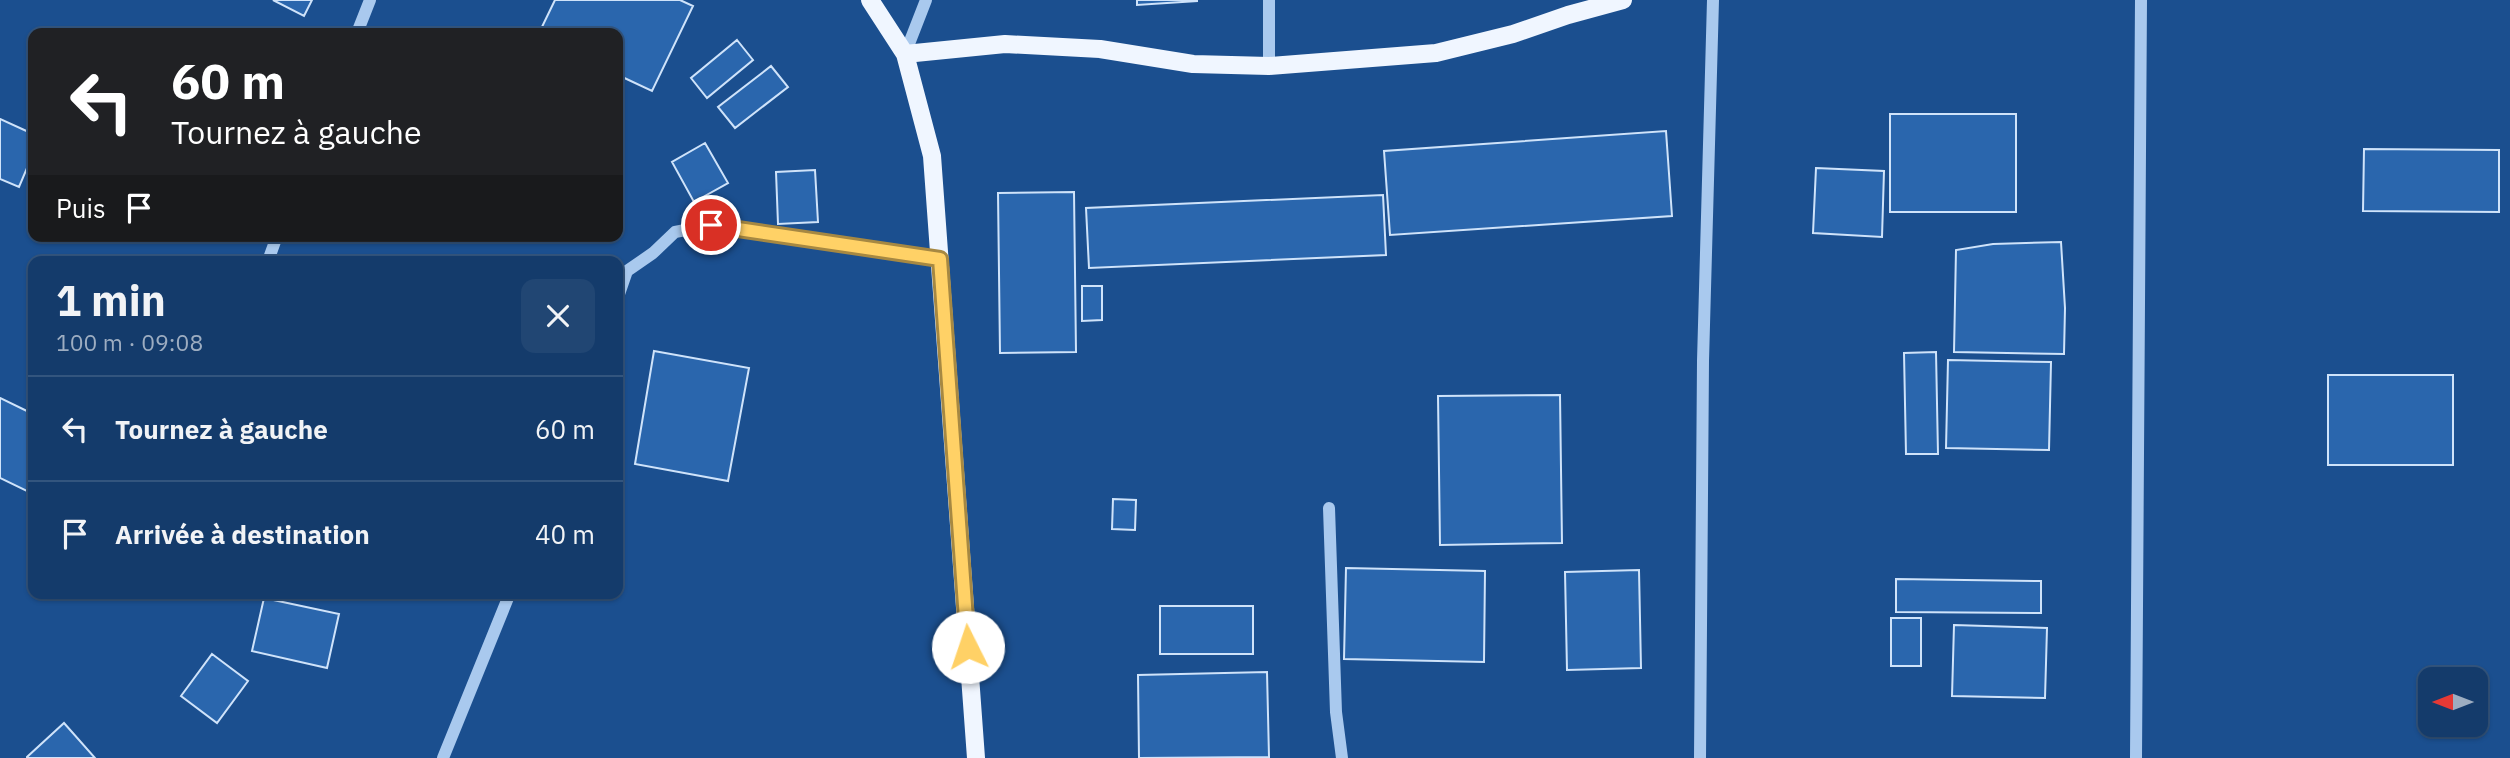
<!DOCTYPE html>
<html lang="fr">
<head>
<meta charset="utf-8">
<style>
	body { margin:0; font-family:"IBM Plex Sans",sans-serif; background:#214673; color:#f1f3f6; height:100vh; display:flex; flex-direction:column; font-size:26px; white-space:nowrap }
	* { box-sizing:border-box; margin:0 }
	p { font-size:23px; color:#9dadc1 }
	.icon { flex:none; width:38px; height:38px; fill:none; stroke:currentColor; stroke-width:2; stroke-linecap:round; stroke-linejoin:round }
	.map { position:relative; flex:1; overflow:hidden }
	.details { position:absolute; left:28px; top:256px; width:595px; height:343px; display:flex; flex-direction:column; background:#143b6b; border-radius:14px; box-shadow:0 2px 5px #0004,0 0 0 2px #33557e }
	.details>* { flex:none }
	.guide { position:absolute; left:28px; top:28px; width:595px; height:214px; border-radius:14px; box-shadow:0 2px 5px #0004,0 0 0 2px #33557e; background:#202124; color:#fff; overflow:hidden }
	.needle { width:46px; rotate:270deg }
	.tools { position:absolute; left:2418px; top:667px; display:grid; gap:14px }
	.tools a { display:grid; place-items:center; width:70px; height:70px; border-radius:14px; background:#143b6b; box-shadow:0 2px 5px #0004,0 0 0 2px #33557e; font-size:35px }
	.pin { position:absolute; display:grid; place-items:center; width:60px; height:60px; color:#fff; margin:-30px; border:4px solid #fff; border-radius:50%; box-shadow:0 2px 7px #0007 }
	.me { position:absolute; width:77px; margin:-38px; rotate:356deg; stroke-linejoin:round; filter:drop-shadow(0 0 5px #0008) }
	.turn { display:flex; align-items:center; gap:24px; height:147px; padding:0 28px; font-size:32px }
	.turn .icon { width:91px; height:91px; stroke-width:2.5 }
	.turn b { display:block; font-size:49px; line-height:60px }
	.then { display:flex; align-items:center; height:66px; padding:0 28px; background:#0003; gap:14px; font-size:26px }
	.round { display:grid; place-items:center; flex:none; width:74px; height:74px; border-radius:14px; background:#214673 }
	.summary { display:flex; align-items:center; justify-content:space-between; height:119px; padding:0 28px }
	h1 { font-size:42px; font-weight:700; line-height:52px }
	ul { padding:0; list-style:none }
	li { display:flex; align-items:center; gap:21px; height:105px; padding:0 28px; border-top:2px solid #33557e }
	li div { flex:1 }
	li b { display:block; font-size:26px }
	li em { font-style:normal }
	.map>svg:first-child { display:block }
</style>
</head>
<body>
<div class="map">
<svg width="2510" height="758" viewBox="0 0 2510 758">
	<rect width="100%" height="100%" fill="#1b4f8f"/>
	<path fill="#2a66ad" stroke="#cfe3fa" stroke-width="2" d="M273,0H312L304,16Z
		M555,0H680L693,6L652,91L618,75V33H539Z
		M1137,0H1197V1L1137,5Z
		M737,40L753,60L707,98L691,78Z
		M771,66L788,87L735,128L718,107Z
		M1890,114H2016V212H1890Z
		M0,119L33,134V154L19,187L0,179Z
		M1666,131L1672,216L1390,235L1384,151Z
		M705,143L728,183L694,202L672,162Z
		M2364,149L2499,150V212L2363,211Z
		M1816,168L1884,171L1882,237L1813,233Z
		M815,170L818,222L778,224L776,172Z
		M1074,192L1076,352L1000,353L998,193Z
		M1383,195L1386,255L1089,268L1086,208Z
		M2061,242L2065,308L2064,354L1954,352L1956,250L1993,244Z
		M1082,286H1102V320L1082,321Z
		M654,351L749,368L728,481L635,464Z
		M1936,352L1938,454H1906L1904,353Z
		M1948,360L2051,362L2049,450L1946,448Z
		M2328,375H2453V465H2328Z
		M1560,395L1562,543L1440,545L1438,396Z
		M0,398L33,414V494L0,478Z
		M1113,499L1136,500L1135,530L1112,529Z
		M1346,568L1485,571L1484,662L1344,659Z
		M1639,570L1641,668L1567,670L1565,572Z
		M1896,579L2041,581V613L1896,612Z
		M264,598L339,614L327,668L252,651Z
		M1160,606H1253V654H1160Z
		M1891,618H1921V666H1891Z
		M1954,625L2047,628L2045,698L1952,696Z
		M212,654L248,681L217,723L181,696Z
		M1267,672L1269,757L1139,758L1138,675Z
		M64,723L95,758H27V757Z"/>
	<g fill="none" stroke-linecap="round" stroke-linejoin="round">
		<path stroke="#a9c9ee" stroke-width="12" d="M357,33L370,0
			M905,54L926,0
			M1269,66V0
			M268,261L277,236
			M618,297L627,271L653,253L675,232L711,225L940,259
			M1329,508L1336,712L1342,758
			M443,758L510,593
			M1700,758L1703,361L1713,0
			M2136,758L2141,0"/>
		<path stroke="#f0f6ff" stroke-width="18" d="M870,0L905,54L932,156L976,758
			M905,54L1005,44L1100,49L1193,64L1269,66L1436,53L1513,34L1568,15L1623,0"/>
	</g>
	<g fill="none" stroke-linecap="round" stroke-linejoin="round">
		<g stroke="#a68842" stroke-width="18">
			<path id="route" d="M711,225L940,259L968,647"/>
		</g>
		<use href="#route" stroke="#ffd166" stroke-width="12"/>
	</g>
</svg>
<div class="tools">
<a><svg class="needle" viewBox="-14 -14 28 28"><path d="M0-13l5 13h-10z" fill="#e53935"/><path d="M0 13l5-13h-10z" fill="#9dadc1"/></svg></a>
</div>
<div class="pin" style="left:711px;top:225px;background:#d93025"><svg class="icon" aria-label="arrive" viewBox="0 0 24 24"><path d="M6 21V4h12l-3 4 3 4H6"/></svg></div>
<svg class="me" style="left:968px;top:647px" viewBox="-20 -20 40 40"><circle r="19" fill="#fff"/><path d="M0-13L10 11 0 6-10 11z" fill="#ffd166"/></svg>
<div class="guide">
<div class="turn"><svg class="icon" aria-label="left" viewBox="0 0 24 24"><path d="M17 20v-9H6M10 6l-5 5 5 5"/></svg><div><b>60 m</b>Tournez à gauche</div></div>
<div class="then">Puis<svg class="icon" aria-label="arrive" viewBox="0 0 24 24"><path d="M6 21V4h12l-3 4 3 4H6"/></svg></div>
</div>
<section class="details">
<div class="summary"><div><h1>1 min</h1><p>100 m · 09:08</p></div><a class="round"><svg class="icon" aria-label="close" viewBox="0 0 24 24"><path d="M6 6l12 12M18 6L6 18"/></svg></a></div>
<ul>
<li><svg class="icon" aria-label="left" viewBox="0 0 24 24"><path d="M17 20v-9H6M10 6l-5 5 5 5"/></svg><div><b>Tournez à gauche</b></div><em>60 m</em></li>
<li><svg class="icon" aria-label="arrive" viewBox="0 0 24 24"><path d="M6 21V4h12l-3 4 3 4H6"/></svg><div><b>Arrivée à destination</b></div><em>40 m</em></li>
</ul>
</section>
</div>
</body>
</html>
